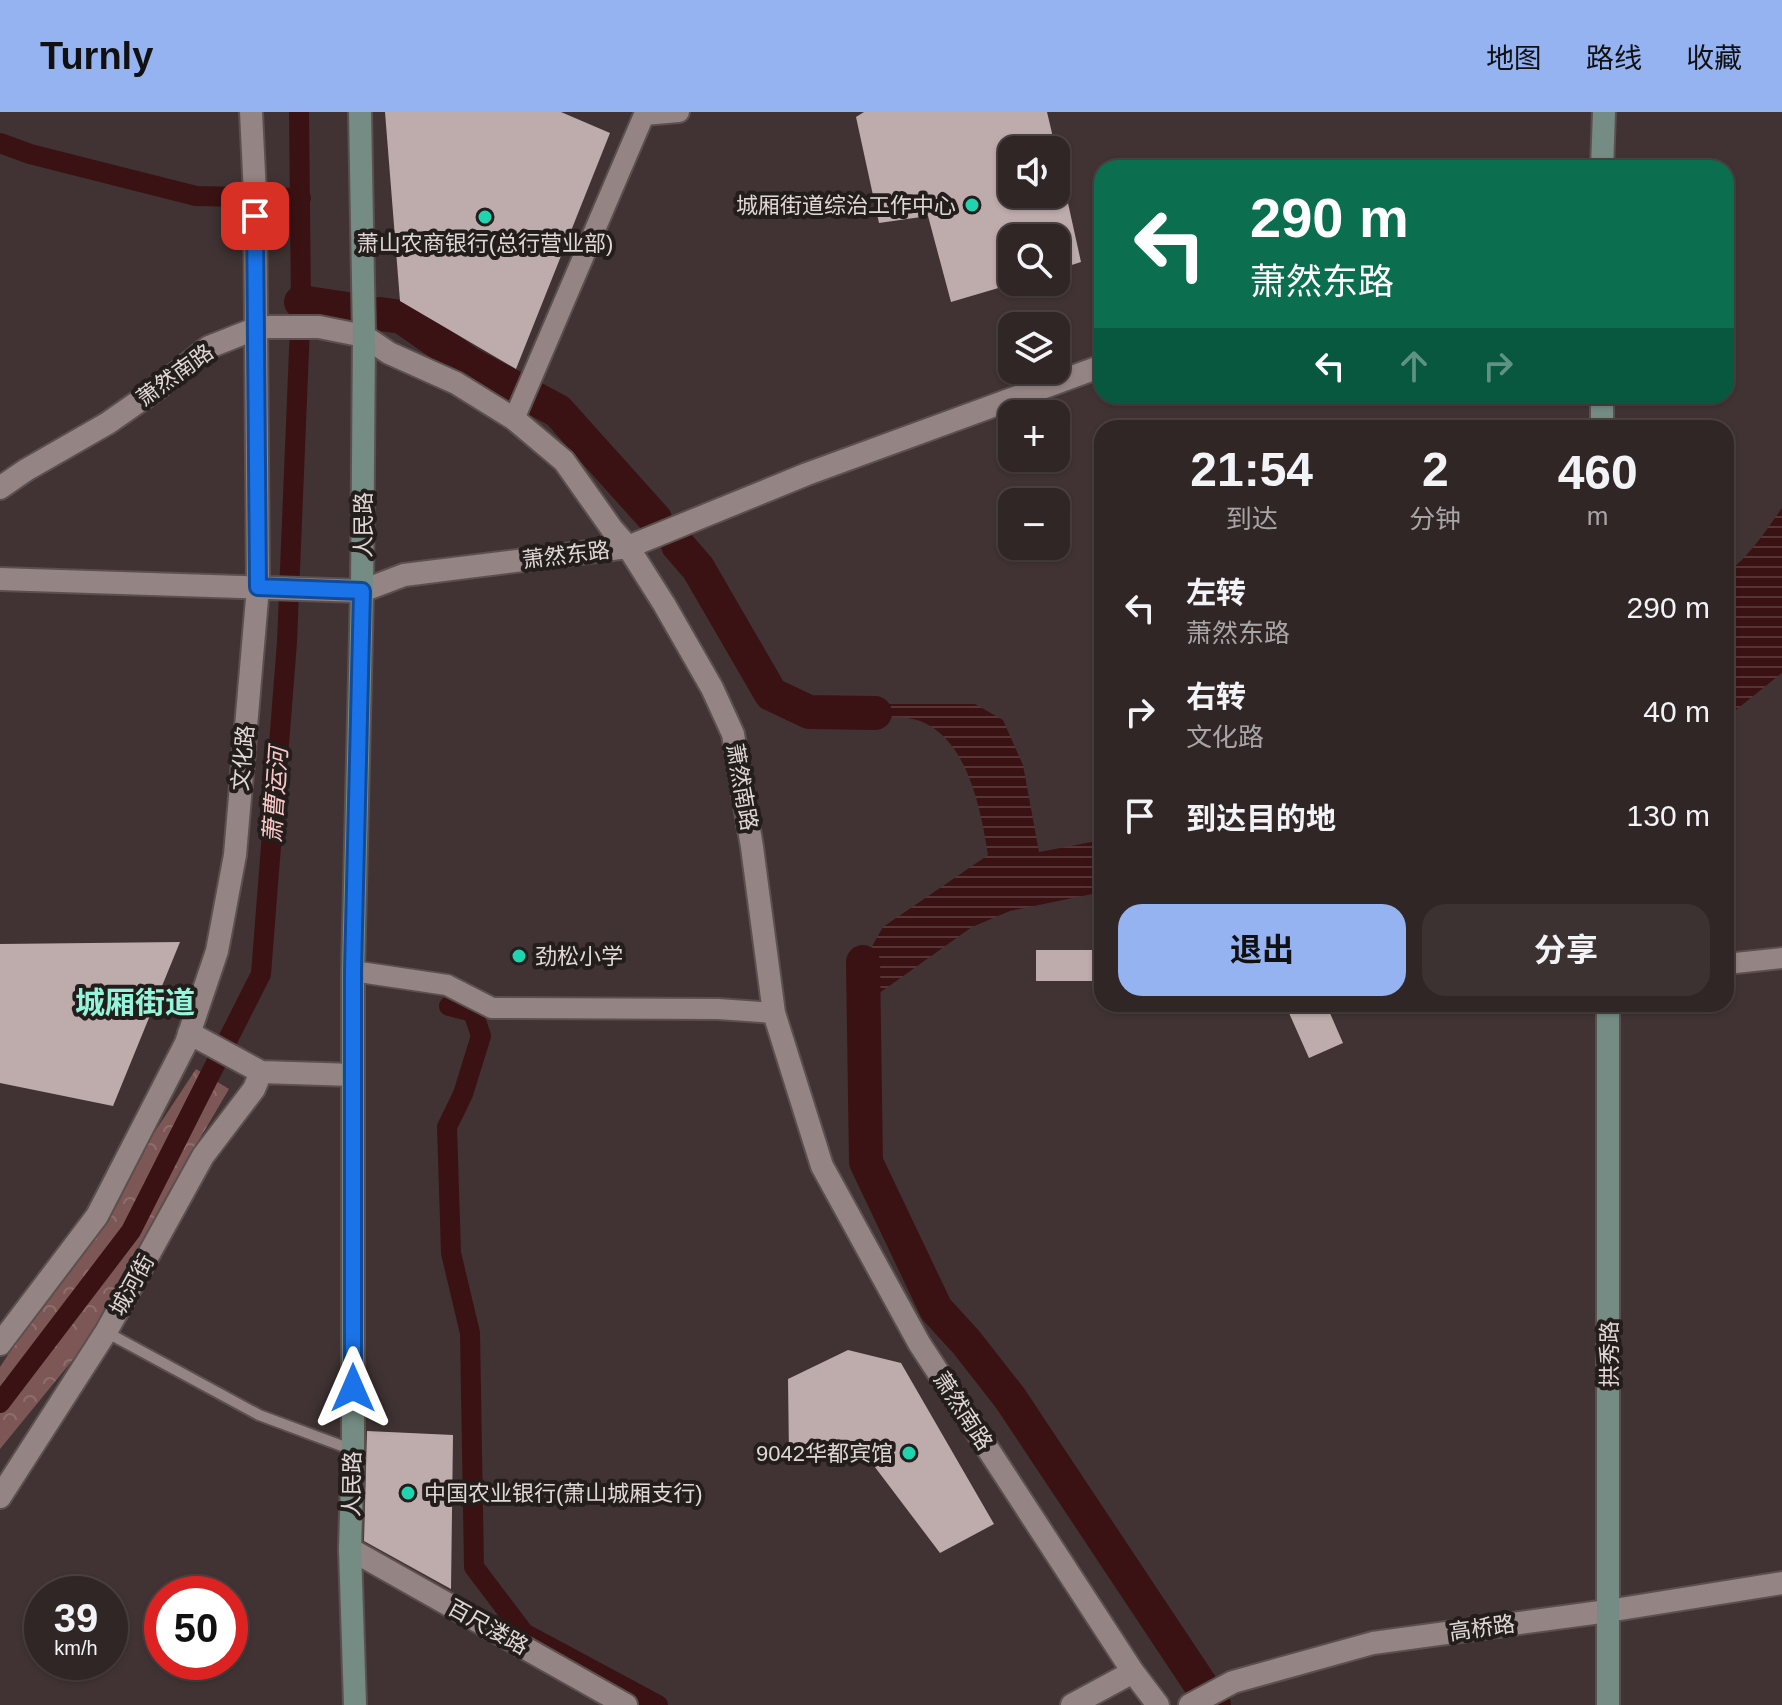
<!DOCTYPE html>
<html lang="zh">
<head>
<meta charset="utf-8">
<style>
	body { margin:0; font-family:Arial,"Noto Sans SC",sans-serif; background:#3d3232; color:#f1f3f6; height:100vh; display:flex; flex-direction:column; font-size:30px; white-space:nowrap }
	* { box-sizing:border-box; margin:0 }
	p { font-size:26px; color:#a8a5a7 }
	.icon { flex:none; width:44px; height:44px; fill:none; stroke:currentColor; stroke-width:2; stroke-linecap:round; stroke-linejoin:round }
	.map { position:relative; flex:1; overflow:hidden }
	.side { position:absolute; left:1094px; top:308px; width:640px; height:592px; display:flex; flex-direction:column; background:#312626; border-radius:24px; box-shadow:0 2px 6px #0004,0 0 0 2px #4c4343 }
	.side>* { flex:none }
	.guide { position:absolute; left:1094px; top:48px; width:640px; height:244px; border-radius:24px; box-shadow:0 2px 6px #0004,0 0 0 2px #4c4343; background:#0b6e4f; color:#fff; overflow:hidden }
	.fabs { position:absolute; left:998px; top:24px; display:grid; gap:16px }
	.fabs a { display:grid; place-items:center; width:72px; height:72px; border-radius:16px; background:#312626; box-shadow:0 2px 6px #0004,0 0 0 2px #4c4343; font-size:40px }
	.speed { position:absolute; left:24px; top:1464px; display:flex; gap:16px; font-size:40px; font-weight:700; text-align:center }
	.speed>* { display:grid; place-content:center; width:104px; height:104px; border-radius:50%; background:#312626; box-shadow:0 2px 6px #0004,0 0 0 2px #4c4343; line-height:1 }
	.speed small { font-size:20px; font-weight:400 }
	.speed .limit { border:12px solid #d22; background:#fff; color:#111 }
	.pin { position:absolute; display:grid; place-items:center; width:68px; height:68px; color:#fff; margin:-34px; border-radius:16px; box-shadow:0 4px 12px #0006 }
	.me { position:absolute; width:88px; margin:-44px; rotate:0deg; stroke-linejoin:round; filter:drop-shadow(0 0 6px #0008) }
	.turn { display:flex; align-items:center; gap:28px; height:168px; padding:0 24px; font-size:36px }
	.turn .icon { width:104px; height:104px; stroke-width:2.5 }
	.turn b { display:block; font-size:56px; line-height:68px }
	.lanes { display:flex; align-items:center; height:76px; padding:0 24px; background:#0003; justify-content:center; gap:40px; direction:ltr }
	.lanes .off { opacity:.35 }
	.eta { display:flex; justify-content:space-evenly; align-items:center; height:136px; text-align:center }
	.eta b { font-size:48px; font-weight:700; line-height:56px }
	.cta { display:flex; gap:16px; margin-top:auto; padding:16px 24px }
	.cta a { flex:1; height:92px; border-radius:24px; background:#95b2f1; color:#111; font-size:32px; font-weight:700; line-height:92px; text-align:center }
	.cta a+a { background:#3d3232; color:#f1f3f6 }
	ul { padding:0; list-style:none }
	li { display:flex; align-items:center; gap:24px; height:104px; padding:0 24px }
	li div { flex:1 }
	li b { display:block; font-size:30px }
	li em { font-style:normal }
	header { display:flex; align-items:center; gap:48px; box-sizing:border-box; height:112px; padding:0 40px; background:#95b2f1; color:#111 }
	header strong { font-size:38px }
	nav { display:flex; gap:44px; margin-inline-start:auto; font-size:28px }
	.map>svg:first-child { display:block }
</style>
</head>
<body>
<header>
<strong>Turnly</strong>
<nav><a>地图</a><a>路线</a><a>收藏</a></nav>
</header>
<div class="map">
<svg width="1782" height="1593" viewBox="0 0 1782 1593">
	<defs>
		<pattern id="park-crowns" width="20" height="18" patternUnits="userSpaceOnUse" patternTransform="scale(2)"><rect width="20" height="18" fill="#7c5755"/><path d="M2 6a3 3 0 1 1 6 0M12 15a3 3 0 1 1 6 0" fill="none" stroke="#8e6e6d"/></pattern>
		<pattern id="water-rules" width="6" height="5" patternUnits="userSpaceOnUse" patternTransform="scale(2)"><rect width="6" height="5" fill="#3b1213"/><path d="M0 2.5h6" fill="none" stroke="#573435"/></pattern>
	</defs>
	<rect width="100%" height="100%" fill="#413333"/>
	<path fill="url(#park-crowns)" d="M196,957L229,977L169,1079L89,1228L0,1337V1255Z"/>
	<path fill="url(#water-rules)" d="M1782,396V561L1726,606V461C1748,447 1767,417 1782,396Z
		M871,592H975L1003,608L1023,653L1039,740L1102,728V780L1010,799L972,815L864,892L863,850L883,815L988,743C981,699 968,627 920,609C908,604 890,606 877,605Z"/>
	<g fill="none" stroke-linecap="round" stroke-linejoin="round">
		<path stroke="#3b1213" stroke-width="20" d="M0,31L30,42L196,84L301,86
			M449,894L473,900L481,924L463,982L447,1015L451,1141L470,1221L474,1455L524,1521L658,1593
			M0,1291L131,1119L261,862L287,530L301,190L299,0"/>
		<path stroke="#3b1213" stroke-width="34" d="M301,190L347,197
			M380,202L402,205L468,251L558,299L655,407
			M678,433L698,456L771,582L809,600L875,601
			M863,850L866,1050L936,1197L967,1231L1010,1286L1214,1593"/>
	</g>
	<path fill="#bdacab" d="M385,0H561L610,21L516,257L400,189Z
		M864,0H1047L1056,38H1012V82H1066L1081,150L1056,158V126H1012V172L951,190L928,104L879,111L856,5Z
		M180,830L113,994L0,971V832Z
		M1036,838H1102V869H1036Z
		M1285,892H1326L1343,931L1309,946Z
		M848,1238L901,1251L994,1412L940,1441L862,1338L789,1344L788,1267Z
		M367,1319L453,1323L451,1477L364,1429Z"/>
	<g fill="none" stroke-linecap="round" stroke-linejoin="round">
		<g stroke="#5b504f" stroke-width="14">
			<path id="service" d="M106,1220L259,1303L353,1338"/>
		</g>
		<g stroke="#5b504f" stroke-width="24">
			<path id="minor" d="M514,307L644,3L679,0
				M1726,852L1782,846
				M353,859L447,873L492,896L718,897L774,901"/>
		</g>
		<g stroke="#5b504f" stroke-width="26">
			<path id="tertiary" d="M0,376L26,358L108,311L158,276L209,235L257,216L270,215H319L364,224L389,241L456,271L514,307L564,349L612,417L628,435L664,492L712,576L733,622L752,735L774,901L822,1054L919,1231L1133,1560L1158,1593
				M0,467L362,479L404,463L628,435L807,362L1102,254
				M189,921L261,960L353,963
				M0,1232L97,1104L186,931L217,839L235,743L258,475L255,82L251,0
				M0,1385L106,1220L203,1044L254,977L261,960
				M350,1437L626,1593
				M1072,1593L1133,1560
				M1190,1593L1233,1570L1373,1531L1608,1499L1782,1471"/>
		</g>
		<g stroke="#5b504f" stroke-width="26">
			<path id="secondary" d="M1602,56L1604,0
				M1602,284V316
				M1608,892V1593
				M355,1593L350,1437L353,1338V859L362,479L364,224L360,0"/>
		</g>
		<use href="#service" stroke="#948483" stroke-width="10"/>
		<use href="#minor" stroke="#948483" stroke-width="20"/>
		<use href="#tertiary" stroke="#948483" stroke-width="22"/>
		<use href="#secondary" stroke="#748c83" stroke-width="22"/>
	</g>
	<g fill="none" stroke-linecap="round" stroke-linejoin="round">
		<g stroke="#114b97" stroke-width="20">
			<path id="route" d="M255,104L258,475L362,479L353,859V1276"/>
		</g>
		<use href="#route" stroke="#1a73e8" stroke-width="14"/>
	</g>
	<g fill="#1fd5b0" stroke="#231d1c" stroke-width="3">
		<circle cx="972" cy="93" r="8"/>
		<circle cx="485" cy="105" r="8"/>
		<circle cx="519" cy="844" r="8"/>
		<circle cx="909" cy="1341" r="8"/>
		<circle cx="408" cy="1381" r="8"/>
	</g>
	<g text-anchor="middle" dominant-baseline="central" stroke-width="8" stroke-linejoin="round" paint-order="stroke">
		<g font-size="22" fill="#e0d7d7" stroke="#231d1c" text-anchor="end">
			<text x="956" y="93">城厢街道综治工作中心</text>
			<text x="485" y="131" text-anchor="middle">萧山农商银行(总行营业部)</text>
			<text x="535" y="844" text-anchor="start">劲松小学</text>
			<text x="893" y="1341">9042华都宾馆</text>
			<text x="424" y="1381" text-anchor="start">中国农业银行(萧山城厢支行)</text>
		</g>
		<g font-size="22" fill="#e0d7d7" stroke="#231d1c">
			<text transform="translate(175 263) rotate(-36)">萧然南路</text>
			<text transform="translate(363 413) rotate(-90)">人民路</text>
			<text transform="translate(566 443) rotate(-7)">萧然东路</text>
			<text transform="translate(243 646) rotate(-85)">文化路</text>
			<text transform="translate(742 675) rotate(80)">萧然南路</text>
			<text transform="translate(132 1173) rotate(-61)">城河街</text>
			<text transform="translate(1609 1242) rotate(-90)">拱秀路</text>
			<text transform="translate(963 1299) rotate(57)">萧然南路</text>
			<text transform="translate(352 1372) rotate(-89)">人民路</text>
			<text transform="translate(488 1515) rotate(29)">百尺溇路</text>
			<text transform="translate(1482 1516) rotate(-8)">高桥路</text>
		</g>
		<g font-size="24" font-style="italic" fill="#f9c7c5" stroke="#231d1c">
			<text transform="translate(275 683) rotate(-86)">萧曹运河</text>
		</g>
		<g font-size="30" font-weight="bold" fill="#95f5da" stroke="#231d1c">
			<text x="135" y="890">城厢街道</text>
		</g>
	</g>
</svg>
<div class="fabs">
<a><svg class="icon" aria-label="sound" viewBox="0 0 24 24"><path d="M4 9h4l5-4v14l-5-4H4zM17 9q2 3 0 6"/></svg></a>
<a><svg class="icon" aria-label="search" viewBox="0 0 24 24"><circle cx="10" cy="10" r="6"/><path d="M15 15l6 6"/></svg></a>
<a><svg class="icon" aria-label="layers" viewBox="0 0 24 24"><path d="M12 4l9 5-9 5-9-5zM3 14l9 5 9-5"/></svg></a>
<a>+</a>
<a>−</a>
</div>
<div class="speed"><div>39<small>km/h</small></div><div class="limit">50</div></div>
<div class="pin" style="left:255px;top:104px;background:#d93025"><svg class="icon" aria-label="arrive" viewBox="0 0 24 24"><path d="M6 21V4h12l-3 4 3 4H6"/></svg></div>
<svg class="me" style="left:353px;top:1276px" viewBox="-20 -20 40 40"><path d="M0-17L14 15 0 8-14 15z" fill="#1a73e8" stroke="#fff" stroke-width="4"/></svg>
<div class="guide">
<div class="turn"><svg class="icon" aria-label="left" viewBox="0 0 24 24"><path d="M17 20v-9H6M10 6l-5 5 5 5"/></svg><div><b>290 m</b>萧然东路</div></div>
<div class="lanes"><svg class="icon" aria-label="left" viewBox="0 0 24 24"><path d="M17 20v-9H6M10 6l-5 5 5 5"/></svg><svg class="icon off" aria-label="ahead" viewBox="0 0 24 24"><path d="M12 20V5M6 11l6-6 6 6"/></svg><svg class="icon off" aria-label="right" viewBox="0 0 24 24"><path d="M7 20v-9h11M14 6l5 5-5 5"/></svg></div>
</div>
<section class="side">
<div class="eta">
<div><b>21:54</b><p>到达</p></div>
<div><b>2</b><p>分钟</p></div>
<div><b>460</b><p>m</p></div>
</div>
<ul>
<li><svg class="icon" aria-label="left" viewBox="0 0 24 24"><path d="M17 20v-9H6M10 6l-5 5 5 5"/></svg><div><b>左转</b><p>萧然东路</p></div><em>290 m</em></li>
<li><svg class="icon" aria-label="right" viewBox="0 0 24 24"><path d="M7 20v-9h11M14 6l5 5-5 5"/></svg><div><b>右转</b><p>文化路</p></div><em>40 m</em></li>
<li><svg class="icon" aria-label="arrive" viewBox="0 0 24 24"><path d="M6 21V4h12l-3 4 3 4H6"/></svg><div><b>到达目的地</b></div><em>130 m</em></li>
</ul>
<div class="cta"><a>退出</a><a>分享</a></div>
</section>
</div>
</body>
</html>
